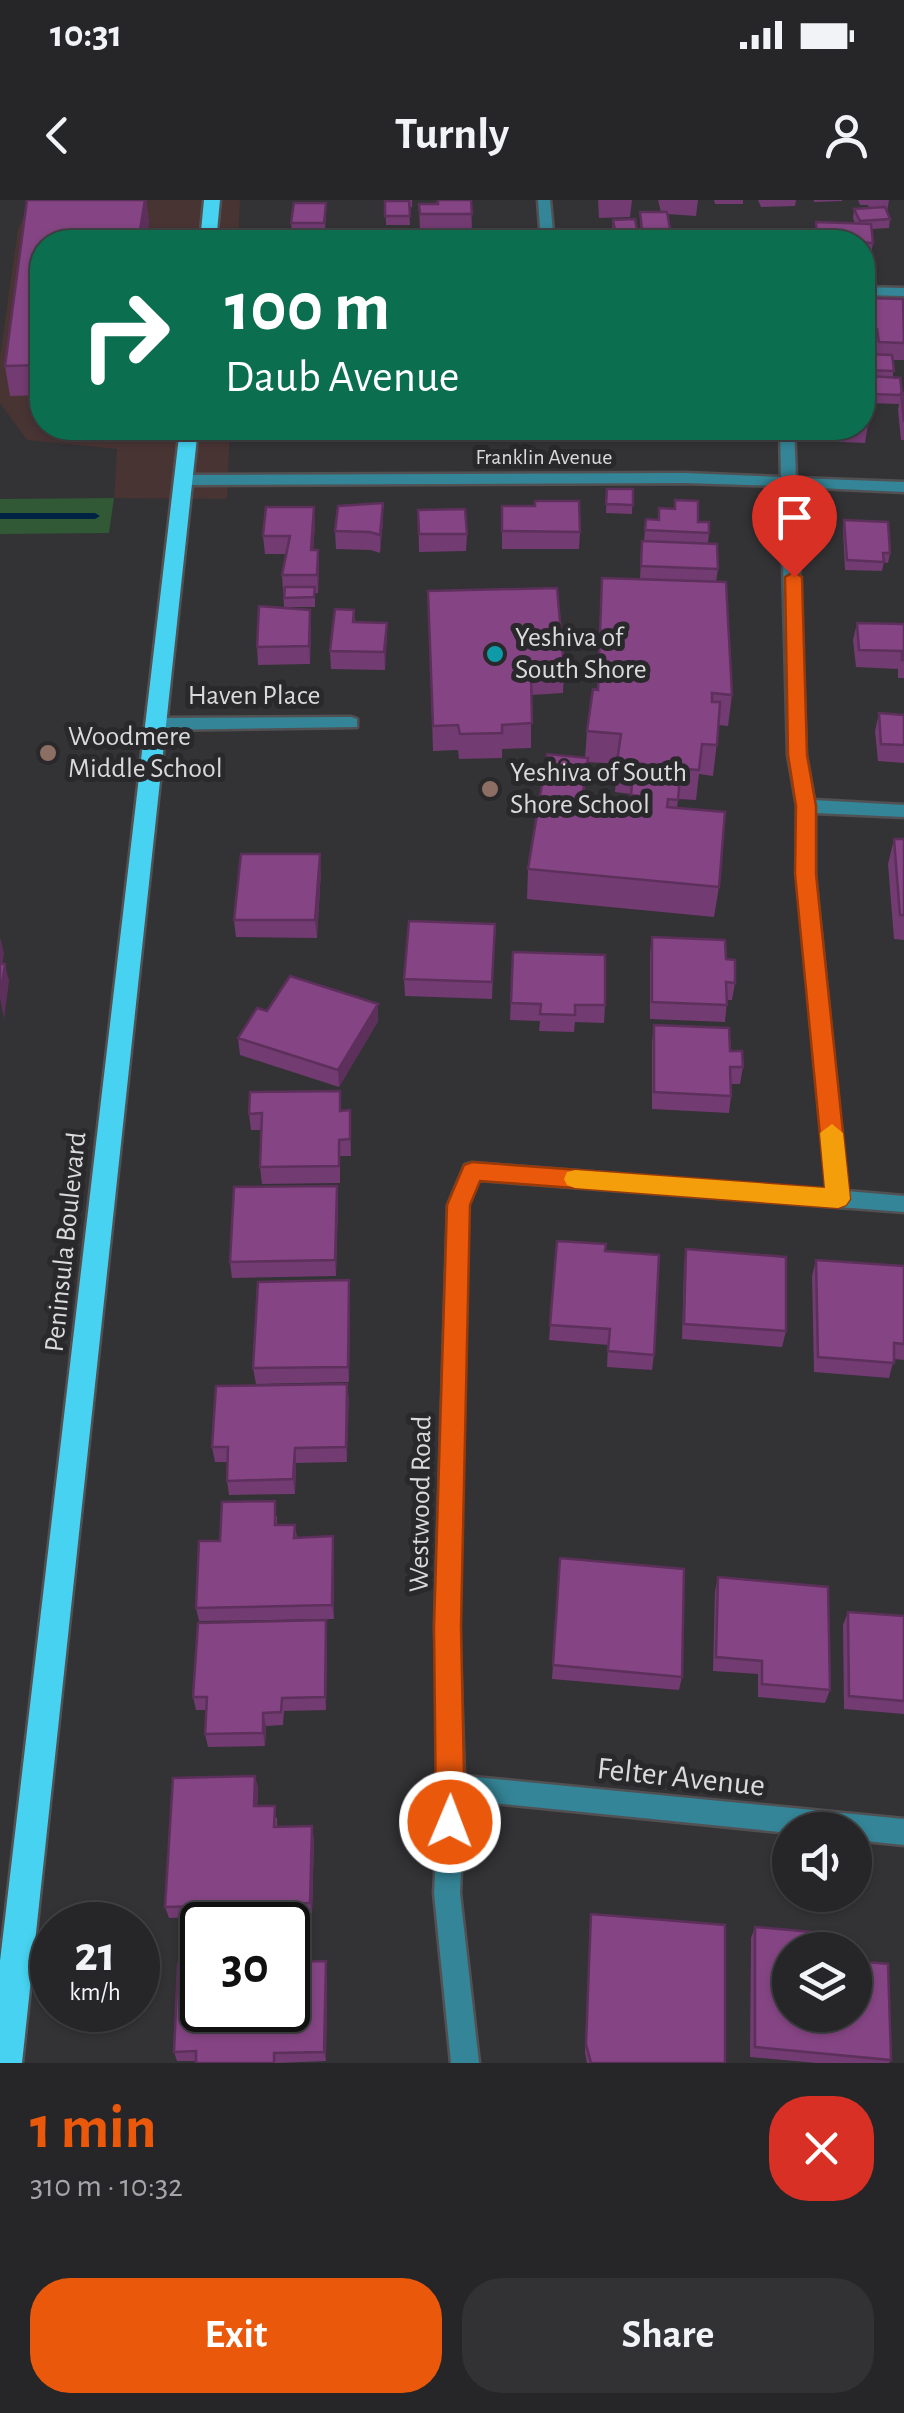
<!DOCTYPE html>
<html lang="en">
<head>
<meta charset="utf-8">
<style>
	body { margin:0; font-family:"Alegreya Sans",sans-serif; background:#323234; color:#f1f3f6; height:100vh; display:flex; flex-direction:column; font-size:38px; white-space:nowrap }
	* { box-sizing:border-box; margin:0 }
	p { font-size:32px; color:#a4a5a8 }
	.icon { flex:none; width:55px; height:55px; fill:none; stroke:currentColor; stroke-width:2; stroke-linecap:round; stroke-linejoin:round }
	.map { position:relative; height:1863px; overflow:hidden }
	.details { display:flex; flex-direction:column; background:#262628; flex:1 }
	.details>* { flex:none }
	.banner { position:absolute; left:30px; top:30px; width:845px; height:210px; border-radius:40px; box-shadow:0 2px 8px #0004,0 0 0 2px #424345; background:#0b6e4f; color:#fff; overflow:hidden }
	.tools { position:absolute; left:772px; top:1612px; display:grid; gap:20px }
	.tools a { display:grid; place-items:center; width:100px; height:100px; border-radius:50%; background:#262628; box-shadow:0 2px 8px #0004,0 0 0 2px #424345; font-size:50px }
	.speed { position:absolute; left:30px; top:1702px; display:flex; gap:20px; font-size:50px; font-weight:700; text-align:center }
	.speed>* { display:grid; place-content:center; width:130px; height:130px; border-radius:50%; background:#262628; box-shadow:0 2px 8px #0004,0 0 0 2px #424345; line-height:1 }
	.speed small { font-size:25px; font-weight:400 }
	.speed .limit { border:5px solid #111; border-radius:15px; background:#fff; color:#111 }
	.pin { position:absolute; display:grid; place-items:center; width:85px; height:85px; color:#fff; margin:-102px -42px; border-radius:50% 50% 50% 0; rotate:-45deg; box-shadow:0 0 10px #0007 }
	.pin .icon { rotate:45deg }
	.me { position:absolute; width:110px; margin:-55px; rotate:1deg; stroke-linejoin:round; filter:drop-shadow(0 0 8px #0008) }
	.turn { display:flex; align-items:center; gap:35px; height:210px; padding:0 30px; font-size:45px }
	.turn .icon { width:130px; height:130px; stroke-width:2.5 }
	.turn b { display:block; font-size:70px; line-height:85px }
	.round { display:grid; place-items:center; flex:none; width:105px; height:105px; border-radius:40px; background:#323234 }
	.summary { display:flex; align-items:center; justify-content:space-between; height:170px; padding:0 30px }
	h1 { font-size:60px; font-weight:700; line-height:75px; color:#ea580c }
	.cta { display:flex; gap:20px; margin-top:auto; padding:20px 30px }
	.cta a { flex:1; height:115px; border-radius:40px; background:#ea580c; color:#fff; font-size:40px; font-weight:700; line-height:115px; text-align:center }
	.cta a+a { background:#323234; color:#f1f3f6 }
	.status { display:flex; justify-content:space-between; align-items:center; height:70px; padding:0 50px; background:#262628; direction:ltr }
	.status svg { height:28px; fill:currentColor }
	header { display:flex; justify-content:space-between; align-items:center; height:130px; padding:0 30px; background:#262628; font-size:45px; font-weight:700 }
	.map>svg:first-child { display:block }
</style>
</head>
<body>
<div class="status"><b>10:31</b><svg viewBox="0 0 49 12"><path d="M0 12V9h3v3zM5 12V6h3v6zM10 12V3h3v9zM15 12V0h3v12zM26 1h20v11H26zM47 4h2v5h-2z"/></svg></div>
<header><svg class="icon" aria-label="back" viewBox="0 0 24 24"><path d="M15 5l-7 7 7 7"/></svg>Turnly<svg class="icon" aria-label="person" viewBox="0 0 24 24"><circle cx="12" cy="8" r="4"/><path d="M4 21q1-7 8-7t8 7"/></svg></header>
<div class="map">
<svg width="904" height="1863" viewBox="0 0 904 1863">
	<rect width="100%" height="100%" fill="#333235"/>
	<path fill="#493434" d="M31,0H240L238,42H42V228H230L227,299L114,298L117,249L27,240L0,203V157L18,29Z"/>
	<path fill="#315935" d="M114,298L109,333L0,334V299Z"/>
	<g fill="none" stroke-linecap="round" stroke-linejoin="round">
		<path fill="#002343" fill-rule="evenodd" d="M0,313H95L100,316L95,319H0Z"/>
		<g stroke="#515053" stroke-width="5">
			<path id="street" d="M538,0H550L554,42H541Z
				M862,87L904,88V96L862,95Z
				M780,228H794L796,278L904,282V292L796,287L806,555L814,600L904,605V617L815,613V674L847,991L904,996V1012L479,980L468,1005L459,1426L464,1576L904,1619V1645L855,1640V1630H790V1633L464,1600L460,1693L479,1863H451L434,1693L440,1587L435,1426L448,1005L465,965L472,963L827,990L797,674V606L788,555L781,286L685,283L184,285L176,280L184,275L685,273L781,277Z
				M351,517L357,519V527L156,530L148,524L156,518Z"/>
		</g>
		<g stroke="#515053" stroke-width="5">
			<path id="primary" d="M204,0H220L216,42H200Z
				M180,228H198L22,1863H0V1761Z"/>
		</g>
		<use href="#street" fill="#348597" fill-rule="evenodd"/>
		<use href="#primary" fill="#46d2f0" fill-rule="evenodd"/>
	</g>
	<path fill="#723b72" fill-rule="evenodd" d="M27,0H146L149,24L42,42V195L10,196L5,166Z
		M387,0H412V7H409L410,25H386L385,1Z
		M471,0L472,31H420L419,4Z
		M598,0H632L630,17L599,18Z
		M658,0H698L696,16L667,14L670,29L669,38H641L640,12H661Z
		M714,0H743V4H715Z
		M758,0H796L795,6L761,7Z
		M814,0H842V1L814,2Z
		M858,0H889L887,12L890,19L889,28L871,29L873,43L870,61L862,60V42H814L816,22L855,23L853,18L854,9L869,8L868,5H860Z
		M326,3L325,32H292L291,23Z
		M613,20L637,30V39H615L612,29Z
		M866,98L904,105V160H893V177L902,193H904V240H901L898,210L899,204L869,203L868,180L864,179L863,163L864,154H875L874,147L867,146L863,116Z
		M862,191L868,225L865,243L817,241L816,228H862Z
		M274,228H320L319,239L275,240Z
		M337,228H382V239H338Z
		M388,228H446L445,236L388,234Z
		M471,228H514V235L472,236Z
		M532,228H579V233H550L549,240H533Z
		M662,228H732V230L723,229L722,241L661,238Z
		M607,289H633L632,314L606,313Z
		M675,300L709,333L708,344L718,369L716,382L732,495L728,526L719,525L713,576L699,574L696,600L678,599L677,608L719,687L714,717L527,699L528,669L585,558L587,531L597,490L602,378L640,379L642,341H644L646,319L658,320L674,309ZM587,562L617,564L615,592L631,594L630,602L584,598Z
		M383,303V321L380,353L371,350L336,349L335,331Z
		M502,306L580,332L579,349H502Z
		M418,310L467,334L466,351L419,352Z
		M844,320L890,353L888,363L884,362L882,371L845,370L843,330Z
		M315,324L313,350H318L319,368L318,393H315V407H284L282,375L287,354H265L263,336Z
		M428,391L564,468L563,493L531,495V548L502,549V558L459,559L458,550L433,551Z
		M354,410L355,422L387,423L385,470L331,469L330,451Z
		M857,423L904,424V478H898V469L856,467L853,440Z
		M311,428L310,464L258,465L257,447Z
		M879,513L904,515V563L878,561L875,531Z
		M894,639H904V740L894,739L888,664Z
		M321,671L317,738L236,737L234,720Z
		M495,724L492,799L405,796L404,779Z
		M652,737L726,759L735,783L732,800H727L725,822L650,819V754Z
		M513,752L605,805L604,823L575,822L574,832L539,831L540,821L510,820Z
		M267,811L378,821L339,887L240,855L238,838Z
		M654,825L730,851L743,867L740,884H731V896L729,913L652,909V842Z
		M350,910L351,956H340V983L262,984L260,967L262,930H251L249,914Z
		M338,1002L336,1076L232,1078L230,1062Z
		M557,1041L605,1051L654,1155L652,1170L607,1167L608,1145L549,1140Z
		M686,1049L786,1131L782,1147L682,1139L684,1066Z
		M816,1060L904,1066V1160L894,1159L889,1178L814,1172L812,1076Z
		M350,1096L349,1182L256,1184L253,1168Z
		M347,1184V1262L296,1263L295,1294L229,1295L227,1281V1262H215L212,1247Z
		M277,1316V1325H295L297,1338L334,1351V1419L199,1421L196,1408L220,1341Z
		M560,1358L682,1477L679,1490L552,1479Z
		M718,1377L830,1490L825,1503L758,1497V1474L713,1471L715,1391Z
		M848,1412L904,1416V1514L844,1509L843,1425Z
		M327,1434L326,1510L284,1511L283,1525L266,1526L265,1546L208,1547L205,1534L206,1510H196L193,1497Z
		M255,1576L258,1588L257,1606L277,1618V1627L314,1638L312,1714L169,1718L165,1707Z
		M591,1714L725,1863H587L585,1853L590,1725Z
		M755,1727L790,1750L891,1860L889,1863H816L750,1857L751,1738Z
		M326,1761L327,1772L326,1861L276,1863H196V1861H177L174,1852Z"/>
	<path fill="#5d305c" d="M145,0H146L149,24L146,42H138Z
		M383,303V321L380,353V335Z
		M314,307L315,324L312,368L311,350Z
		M318,350L319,368L318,393L317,375Z
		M310,410L311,428L310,464L309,446Z
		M387,423V441L385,470L384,452Z
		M320,654L321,671L317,738L315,720Z
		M0,737L4,753L0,781Z
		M5,764L9,781L4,819L0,798Z
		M378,804V821L339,887L338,870Z
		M337,986L338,1002L336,1076L335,1060Z
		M349,1080L350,1096L349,1182L348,1167Z
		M347,1184L349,1199L347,1262L346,1247Z
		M295,1248L296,1263L295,1294L293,1279Z
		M333,1336L334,1351V1419L332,1405Z
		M326,1420L327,1434L326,1510L325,1497Z
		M263,1513L266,1526L265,1546L263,1533Z
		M255,1576L258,1588L257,1618L254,1606Z
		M312,1626L314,1638L312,1714L310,1703Z
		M326,1761L327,1772L326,1861L324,1852Z"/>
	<path fill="#854584" stroke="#5d305c" stroke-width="2.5" d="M27,0H145L138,42H42V165L5,166Z
		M438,0H471L472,14H420L419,4H438Z
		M385,1H409L410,16H385Z
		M294,3H326L324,23H291Z
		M885,7L890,19L860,21L854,9Z
		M640,12H667L670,29H642Z
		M635,19L637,30H615L613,20Z
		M816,22L871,24L873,43L817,41Z
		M665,39L698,40V42H665Z
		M866,98L903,99L904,143L879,142L877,129H870Z
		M864,154L892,155L894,171L866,170Z
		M869,176L900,178L902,193L901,195L870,194Z
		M862,191H864L868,225H862Z
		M901,193H904V222Z
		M607,289H633V305L606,304Z
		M675,300L698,301V322H709V333L645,330L646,319L659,320V308L675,309Z
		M535,301H579L580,332L502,331V306H535Z
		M383,303L380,335L370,332L335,331L338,306Z
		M266,307H314L311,350H318L317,375H282L290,336H263Z
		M465,309L467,334H419L418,310Z
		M844,320L888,322L890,353H883L884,362L847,360Z
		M642,341L717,344L718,369L641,366Z
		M602,378L726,382L732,495L712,493V502H720L717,545L702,544L699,570L672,568L671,574L680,576L678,600L668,599L667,607L725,612L719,687L528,669L547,554L588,558L582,598L638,603L639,596L631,595L633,571L642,572L643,564L617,562L621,534L587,531L593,489L598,490Z
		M285,387H315L314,397L284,398Z
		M557,388L564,468L531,471L532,523L502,525V533L460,534L458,525L433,526L428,391Z
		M259,406L310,410L309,446L257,447Z
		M335,409L354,410L353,422L387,423L384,452L330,451Z
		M857,423L904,424V460H902V451L859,450Z
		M879,513L904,515V545L881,544Z
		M894,639H904V715H900Z
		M241,654H320L315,720H234Z
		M409,721L495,724L492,782L404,779Z
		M652,737L725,740L726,759L735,760V783L726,782L727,805L652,802Z
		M513,752L605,755V805H575V815L540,814L541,804L511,803Z
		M0,764H5L0,798Z
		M290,776L378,804L338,870L238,838L257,808L267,811Z
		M654,825L729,828L730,851H742L743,867H730L731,896L654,892Z
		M340,891V911L350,910V939L339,940V966L260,967L262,913L249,914L250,892Z
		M337,986L335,1060L230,1062L234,987Z
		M557,1041L606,1044L605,1051L659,1055L654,1155L608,1151L610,1129L550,1125Z
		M686,1049L786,1057V1131L684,1124Z
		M816,1060L904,1066V1144L894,1143V1163L818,1157Z
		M349,1080L348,1167L253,1168L258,1082Z
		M347,1184L346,1247L295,1248L293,1279L227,1281L228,1247H212L216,1186Z
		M275,1301V1325H295L294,1338L333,1336L332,1405L196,1408L199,1341H220L222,1302Z
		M560,1358L684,1369L682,1477L553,1465Z
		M718,1377L828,1387L830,1490L762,1484V1461L716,1457Z
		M848,1412L904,1416V1501L849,1496Z
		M326,1420L325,1497L282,1498L281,1512L263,1513V1533L205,1534L207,1497H193L198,1423Z
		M255,1576L254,1606H275L274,1627L312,1626L310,1703L165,1707L173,1578Z
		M591,1714L725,1725V1863H591L586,1844Z
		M755,1727L823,1733V1750H790V1815H855V1761L888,1764L891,1860L755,1847Z
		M326,1761L324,1852L274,1853V1863H196V1851L174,1852L178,1764H202V1810H288V1762Z"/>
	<path fill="#ea580c" stroke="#983908" stroke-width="2.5" d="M794,372L802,377L807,555L816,606V674L850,999L846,1005L838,1008L480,981L470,1005L461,1426L465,1622L461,1632L450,1637L440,1632L436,1622L434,1426L447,1005L464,965L472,962L825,988L795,674L796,606L788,555L785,377Z"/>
	<path fill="#f59e0b" d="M832,924L843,933L850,999L846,1005L838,1008L575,988L567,985L564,979L567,972L575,970L825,988L820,933Z"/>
	<circle fill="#0f9aa8" stroke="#29282b" stroke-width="4" cx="495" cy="454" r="10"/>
	<g fill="#8d6e63" stroke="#29282b" stroke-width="4">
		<circle cx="48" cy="553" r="10"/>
		<circle cx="490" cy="589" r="10"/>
	</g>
	<g text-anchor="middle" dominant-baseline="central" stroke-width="10" stroke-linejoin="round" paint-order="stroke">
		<g font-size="22" fill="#dadadc" stroke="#29282b">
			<text x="544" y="257">Franklin Avenue</text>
		</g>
		<g font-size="28" fill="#dadadc" stroke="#29282b" text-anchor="start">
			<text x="515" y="438">Yeshiva of<tspan x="515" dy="32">South Shore</tspan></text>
			<text x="68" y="537">Woodmere<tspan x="68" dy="32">Middle School</tspan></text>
			<text x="510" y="573">Yeshiva of South<tspan x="510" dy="32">Shore School</tspan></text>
		</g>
		<g font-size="28" fill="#dadadc" stroke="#29282b">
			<text x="254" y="496">Haven Place</text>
			<text transform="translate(66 1042) rotate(-84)">Peninsula Boulevard</text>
			<text transform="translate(421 1304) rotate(-89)">Westwood Road</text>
		</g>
		<g font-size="32" fill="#dadadc" stroke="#29282b">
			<text transform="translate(681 1577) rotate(6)">Felter Avenue</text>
		</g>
	</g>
</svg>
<div class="tools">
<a><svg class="icon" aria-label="sound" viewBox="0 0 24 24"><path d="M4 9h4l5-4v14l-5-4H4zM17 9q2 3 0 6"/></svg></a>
<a><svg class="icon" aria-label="layers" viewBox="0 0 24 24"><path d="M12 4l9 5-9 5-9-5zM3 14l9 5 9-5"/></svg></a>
</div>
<div class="speed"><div>21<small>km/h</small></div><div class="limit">30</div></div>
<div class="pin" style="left:794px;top:377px;background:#d93025"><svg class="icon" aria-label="arrive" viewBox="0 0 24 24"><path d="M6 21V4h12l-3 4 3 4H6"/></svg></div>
<svg class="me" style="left:450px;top:1622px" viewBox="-20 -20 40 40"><circle r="17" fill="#ea580c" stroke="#fff" stroke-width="3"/><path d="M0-11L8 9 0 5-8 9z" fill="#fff"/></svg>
<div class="banner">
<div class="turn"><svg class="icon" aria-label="right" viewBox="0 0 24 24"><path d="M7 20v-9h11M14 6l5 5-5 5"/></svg><div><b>100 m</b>Daub Avenue</div></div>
</div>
</div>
<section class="details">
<div class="summary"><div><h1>1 min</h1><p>310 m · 10:32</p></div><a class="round" style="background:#d93025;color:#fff"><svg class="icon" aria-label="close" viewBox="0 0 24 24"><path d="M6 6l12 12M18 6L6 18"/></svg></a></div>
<div class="cta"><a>Exit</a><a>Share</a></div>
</section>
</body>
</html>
